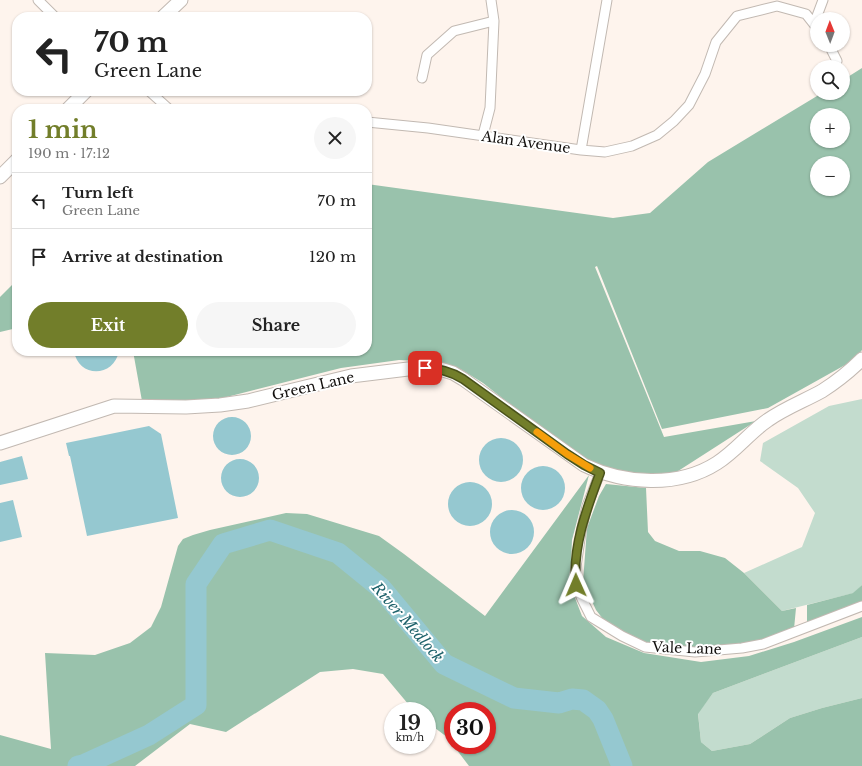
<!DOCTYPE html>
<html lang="en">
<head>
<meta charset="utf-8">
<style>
	body { margin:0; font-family:"Libre Baskerville",serif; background:#f6f6f6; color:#222; height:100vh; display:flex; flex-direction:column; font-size:15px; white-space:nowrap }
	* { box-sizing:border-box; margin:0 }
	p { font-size:13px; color:#767676 }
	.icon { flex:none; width:22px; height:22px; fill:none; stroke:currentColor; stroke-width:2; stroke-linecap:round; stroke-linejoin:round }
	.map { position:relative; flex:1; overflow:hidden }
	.drawer { position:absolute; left:12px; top:104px; width:360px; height:252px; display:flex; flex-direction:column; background:#fff; border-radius:16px; box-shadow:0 1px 3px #0004 }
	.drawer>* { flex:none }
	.guide { position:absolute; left:12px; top:12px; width:360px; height:84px; border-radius:16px; box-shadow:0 1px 3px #0004; background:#fff; color:#222; overflow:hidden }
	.needle { width:26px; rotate:359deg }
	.buttons { position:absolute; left:810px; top:12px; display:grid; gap:8px }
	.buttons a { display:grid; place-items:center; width:40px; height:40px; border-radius:50%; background:#fff; box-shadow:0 1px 3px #0004; font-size:20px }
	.speed { position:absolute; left:384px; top:702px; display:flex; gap:8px; font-size:20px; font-weight:700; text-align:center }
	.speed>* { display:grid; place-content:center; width:52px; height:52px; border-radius:50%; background:#fff; box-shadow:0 1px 3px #0004; line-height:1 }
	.speed small { font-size:10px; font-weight:400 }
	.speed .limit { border:6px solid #d22; background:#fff; color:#111 }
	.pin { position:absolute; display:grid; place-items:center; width:34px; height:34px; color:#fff; margin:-17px; border-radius:8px; box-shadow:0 2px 6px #0006 }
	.me { position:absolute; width:44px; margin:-22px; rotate:359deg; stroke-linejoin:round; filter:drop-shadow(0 0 3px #0008) }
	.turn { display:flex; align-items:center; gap:14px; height:84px; padding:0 16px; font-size:18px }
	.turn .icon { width:52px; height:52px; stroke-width:2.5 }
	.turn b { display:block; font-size:28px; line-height:34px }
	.round { display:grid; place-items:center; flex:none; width:42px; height:42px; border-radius:21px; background:#f6f6f6 }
	.head { display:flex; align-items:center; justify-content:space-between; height:68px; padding:0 16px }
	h1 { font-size:24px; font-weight:800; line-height:30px; color:#727e2a }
	.cta { display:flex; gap:8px; margin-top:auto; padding:8px 16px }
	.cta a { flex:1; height:46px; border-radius:24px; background:#727e2a; color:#fff; font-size:16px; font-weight:800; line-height:46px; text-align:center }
	.cta a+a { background:#f6f6f6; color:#222 }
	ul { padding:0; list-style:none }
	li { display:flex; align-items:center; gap:12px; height:56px; padding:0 16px; border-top:1px solid #e0e0e0 }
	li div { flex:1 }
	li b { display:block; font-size:15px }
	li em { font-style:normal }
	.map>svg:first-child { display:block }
</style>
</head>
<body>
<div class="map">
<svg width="862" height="766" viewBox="0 0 862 766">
	<rect width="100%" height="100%" fill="#fef4ed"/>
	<path fill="#c3dcce" d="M862,399V585L854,593L782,611L744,573L802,547L815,513L798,488L760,461L763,443L829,406Z
		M862,637V698L822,708L790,718L750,744L712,751L701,742L698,713L713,693Z"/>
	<path fill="#99c2ac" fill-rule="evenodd" d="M862,68V350L854,360L768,408L662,429L597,266L595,267L664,437L756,421L675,473H656L630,475L594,465L521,413L483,383L462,370L441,362L399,360L341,368L215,400L142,401L133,351H367V184L613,218L650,213L708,162L822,93H843V80ZM817,115H843V141H817ZM817,163H843V189H817Z
		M17,280V328L0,332V297Z
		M589,475L572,540L570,585L582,616L606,637L644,653L701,662L749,656L794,642L862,617V637L713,693L698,714L701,742L712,751L750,744L790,718L822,708L862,698V766H469L453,745H487V711H453V745L447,737L427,722V711H414L383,674L353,669L320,672L226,732L190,724L135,766H0V735L51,749L45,653L95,655L130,643L151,627L161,607L178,546L183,539L193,535L210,530L286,513L307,514L379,536L404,554L485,616Z
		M606,484L646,488L648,532L655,541L679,551H700L725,558L744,573L782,611L796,608L794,629L754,642L720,647H684L659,646L646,642L632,637L603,619L596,610L583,582L587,528L599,496Z
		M862,585V601L807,622V605L853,593Z"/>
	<path fill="#95c8d0" d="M74,351H119C114,378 78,378 74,351Z
		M213 436a19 19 0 1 1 38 0a19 19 0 1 1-38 0Z
		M149,426L161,434L178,518L87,536L70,456H69L66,443Z
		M479 460a22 22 0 1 1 44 0a22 22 0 1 1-44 0Z
		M22,456L28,479L0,485V462Z
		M221 478a19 19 0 1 1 38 0a19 19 0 1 1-38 0Z
		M521 488a22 22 0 1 1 44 0a22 22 0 1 1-44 0Z
		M448 504a22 22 0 1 1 44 0a22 22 0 1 1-44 0Z
		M13,500L22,537L0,542V503Z
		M490 532a22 22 0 1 1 44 0a22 22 0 1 1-44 0Z"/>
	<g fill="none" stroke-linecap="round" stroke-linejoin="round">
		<path stroke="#95c8d0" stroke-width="21" d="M78,766L83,765L149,735L196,705V584L223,544L270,530L338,553L381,588L444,664L514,698L559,703L572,699L583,700L597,710L603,719L622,766"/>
		<g stroke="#c2b9b2" stroke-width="11">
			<path id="street" d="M38,0L55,17
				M814,24L823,0
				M829,45L837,61
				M422,78L427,55L454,31L494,21
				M149,91L169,109
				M367,122L428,128L581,150L607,0
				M483,135L490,108L494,21L491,0
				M581,150L605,152L632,146L657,135L674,121L689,105L705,74L716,42L737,16L777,6L806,14L817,28
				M600,473L587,506L581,532L575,574L576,585L582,599L591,617L622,636L645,647L695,652L742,648L763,644L862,606"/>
		</g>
		<g stroke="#c2b9b2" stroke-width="15">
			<path id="secondary" d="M163,17L181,0
				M68,109L86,91
				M0,177L17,160
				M0,443L114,406L186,407L220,405L248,401L351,376L408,369H440L453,373L463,379L584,465C624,484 678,488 717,463C736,451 750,432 768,420C785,408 804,401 822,391C836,382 850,371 862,359"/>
		</g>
		<use href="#street" stroke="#fff" stroke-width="9"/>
		<use href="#secondary" stroke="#fff" stroke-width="13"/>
	</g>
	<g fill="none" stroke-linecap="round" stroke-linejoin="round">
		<g stroke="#4a521b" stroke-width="10">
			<path id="route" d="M425,368C439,369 450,371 463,379L567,454L584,465L600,473C587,508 572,547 576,585"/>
		</g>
		<use href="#route" stroke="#727e2a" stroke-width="7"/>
		<path stroke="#f59e0b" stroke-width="7" d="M537,432L567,454L590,468"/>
	</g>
	<g text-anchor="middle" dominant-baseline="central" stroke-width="4" stroke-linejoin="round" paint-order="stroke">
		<g font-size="14" fill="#120f0d" stroke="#fff">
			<text transform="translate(526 142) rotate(8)">Alan Avenue</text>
			<text transform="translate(313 386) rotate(-13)">Green Lane</text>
			<text transform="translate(687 648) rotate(2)">Vale Lane</text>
		</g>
		<g font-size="15" font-style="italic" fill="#1e626b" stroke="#fff">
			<text transform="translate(408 622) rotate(49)">River Medlock</text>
		</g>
	</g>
</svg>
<div class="buttons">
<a><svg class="needle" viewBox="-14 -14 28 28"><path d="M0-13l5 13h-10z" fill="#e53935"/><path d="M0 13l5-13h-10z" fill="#767676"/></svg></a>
<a><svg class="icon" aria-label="search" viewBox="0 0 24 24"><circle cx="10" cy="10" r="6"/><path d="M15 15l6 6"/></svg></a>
<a>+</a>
<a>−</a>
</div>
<div class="speed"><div>19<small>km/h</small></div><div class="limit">30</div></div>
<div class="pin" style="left:425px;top:368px;background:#d93025"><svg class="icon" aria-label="arrive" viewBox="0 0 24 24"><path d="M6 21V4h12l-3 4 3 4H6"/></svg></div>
<svg class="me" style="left:576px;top:585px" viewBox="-20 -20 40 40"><path d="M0-17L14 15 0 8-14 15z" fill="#727e2a" stroke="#fff" stroke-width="4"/></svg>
<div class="guide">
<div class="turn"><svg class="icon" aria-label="left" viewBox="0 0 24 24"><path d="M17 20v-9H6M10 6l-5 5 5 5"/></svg><div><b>70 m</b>Green Lane</div></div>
</div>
<section class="drawer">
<div class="head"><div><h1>1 min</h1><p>190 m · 17:12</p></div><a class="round"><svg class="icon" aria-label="close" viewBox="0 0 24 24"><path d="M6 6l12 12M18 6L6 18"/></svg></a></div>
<ul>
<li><svg class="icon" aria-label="left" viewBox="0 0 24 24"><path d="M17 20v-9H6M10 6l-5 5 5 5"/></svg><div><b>Turn left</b><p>Green Lane</p></div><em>70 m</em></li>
<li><svg class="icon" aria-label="arrive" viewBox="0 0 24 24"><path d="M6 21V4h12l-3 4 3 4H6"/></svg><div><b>Arrive at destination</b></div><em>120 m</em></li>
</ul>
<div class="cta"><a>Exit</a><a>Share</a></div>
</section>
</div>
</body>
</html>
